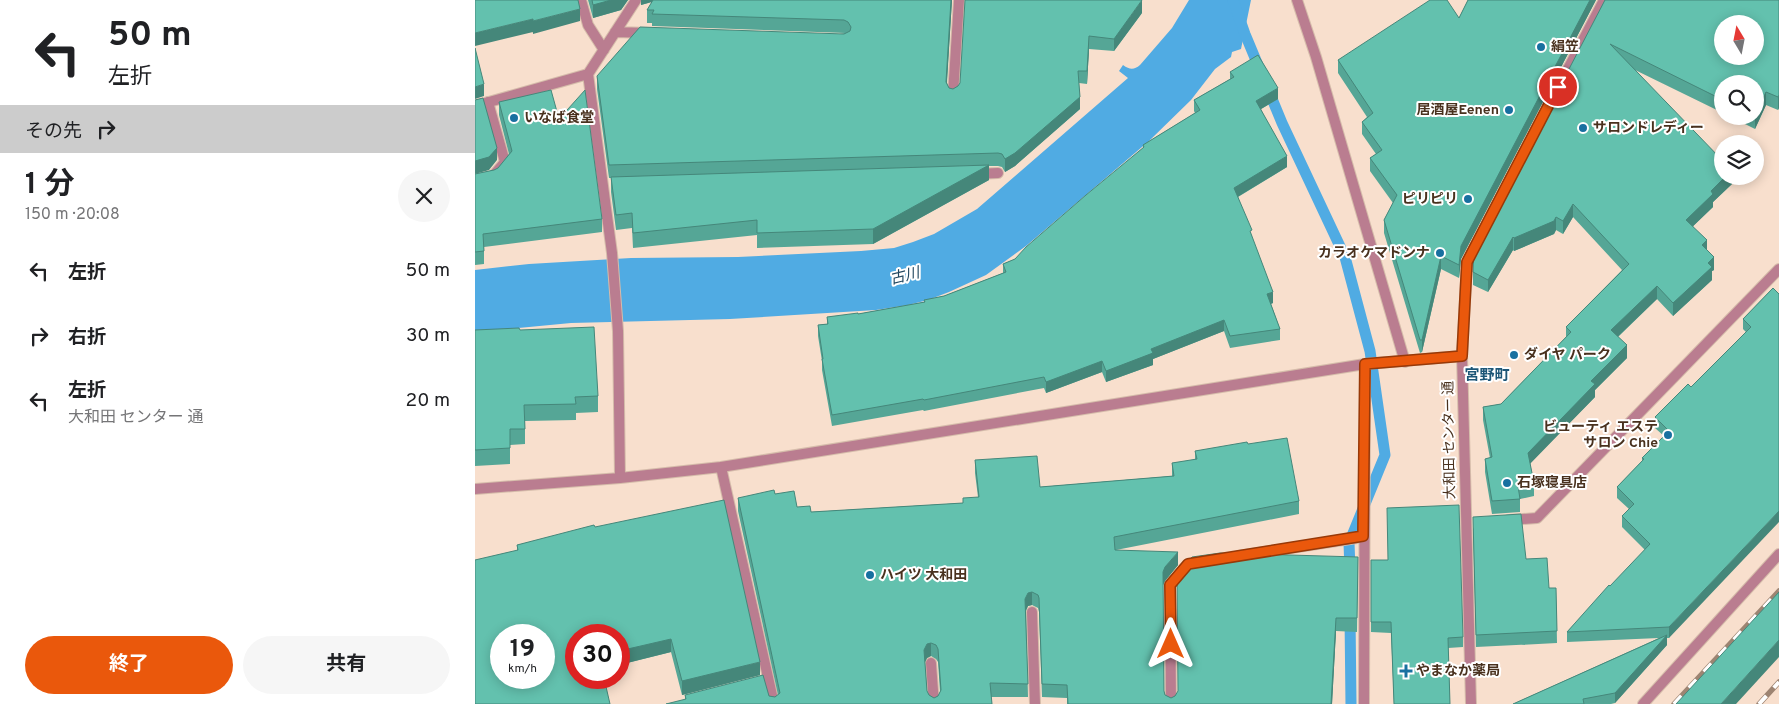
<!DOCTYPE html>
<html lang="ja">
<head>
<meta charset="utf-8">
<style>
	body { margin:0; font-family:Overpass,"Noto Sans JP",sans-serif; background:#f6f6f6; color:#202124; height:100vh; display:flex; flex-direction:column; font-size:19px; white-space:nowrap }
	* { box-sizing:border-box; margin:0 }
	p { font-size:16px; color:#757577 }
	.icon { flex:none; width:28px; height:28px; fill:none; stroke:currentColor; stroke-width:2; stroke-linecap:round; stroke-linejoin:round }
	.map { position:relative; flex:1; overflow:hidden }
	.panel { display:flex; flex-direction:column; background:#fff; width:475px }
	.panel>* { flex:none }
	.guide { background:#fff; color:#202124; overflow:hidden }
	.needle { width:32px; rotate:350deg }
	.buttons { position:absolute; left:1239px; top:15px; display:grid; gap:10px }
	.buttons a { display:grid; place-items:center; width:50px; height:50px; border-radius:50%; background:#fff; box-shadow:0 2px 12px #0003; font-size:25px }
	.speed { position:absolute; left:15px; top:624px; display:flex; gap:10px; font-size:25px; font-weight:700; text-align:center }
	.speed>* { display:grid; place-content:center; width:65px; height:65px; border-radius:50%; background:#fff; box-shadow:0 2px 12px #0003; line-height:1 }
	.speed small { font-size:12px; font-weight:400 }
	.speed .limit { border:8px solid #d22; background:#fff; color:#111 }
	.pin { position:absolute; display:grid; place-items:center; width:42px; height:42px; color:#fff; margin:-21px; border:2px solid #fff; border-radius:50%; box-shadow:0 1px 5px #0007 }
	.me { position:absolute; width:55px; margin:-28px; rotate:0deg; stroke-linejoin:round; filter:drop-shadow(0 0 4px #0008) }
	.turn { display:flex; align-items:center; gap:18px; height:105px; padding:0 25px; font-size:22px }
	.turn .icon { width:65px; height:65px; stroke-width:2.5 }
	.turn b { display:block; font-size:35px; line-height:42px }
	.then { display:flex; align-items:center; height:48px; padding:0 25px; background:#0003; gap:10px; font-size:19px }
	.round { display:grid; place-items:center; flex:none; width:52px; height:52px; border-radius:26px; background:#f6f6f6 }
	.summary { display:flex; align-items:center; justify-content:space-between; height:85px; padding:0 25px }
	h1 { font-size:30px; font-weight:700; line-height:38px }
	.primary-button { display:flex; gap:10px; margin-top:auto; padding:10px 25px }
	.primary-button a { flex:1; height:58px; border-radius:30px; background:#ea580c; color:#fff; font-size:20px; font-weight:700; line-height:58px; text-align:center }
	.primary-button a+a { background:#f6f6f6; color:#202124 }
	ul { padding:0; list-style:none }
	li { display:flex; align-items:center; gap:15px; height:65px; padding:0 25px }
	li div { flex:1 }
	li b { display:block; font-size:19px }
	li em { font-style:normal }
	main { display:flex; flex:1; min-height:0 }
	.map>svg:first-child { display:block }
</style>
</head>
<body>
<main>
<section class="panel">
<div class="guide">
<div class="turn"><svg class="icon" aria-label="left" viewBox="0 0 24 24"><path d="M17 20v-9H6M10 6l-5 5 5 5"/></svg><div><b>50 m</b>左折</div></div>
<div class="then">その先<svg class="icon" aria-label="right" viewBox="0 0 24 24"><path d="M7 20v-9h11M14 6l5 5-5 5"/></svg></div>
</div>
<div class="summary"><div><h1>1 分</h1><p>150 m · 20:08</p></div><a class="round"><svg class="icon" aria-label="close" viewBox="0 0 24 24"><path d="M6 6l12 12M18 6L6 18"/></svg></a></div>
<ul>
<li><svg class="icon" aria-label="left" viewBox="0 0 24 24"><path d="M17 20v-9H6M10 6l-5 5 5 5"/></svg><div><b>左折</b></div><em>50 m</em></li>
<li><svg class="icon" aria-label="right" viewBox="0 0 24 24"><path d="M7 20v-9h11M14 6l5 5-5 5"/></svg><div><b>右折</b></div><em>30 m</em></li>
<li><svg class="icon" aria-label="left" viewBox="0 0 24 24"><path d="M17 20v-9H6M10 6l-5 5 5 5"/></svg><div><b>左折</b><p>大和田 センター 通</p></div><em>20 m</em></li>
</ul>
<div class="primary-button"><a>終了</a><a>共有</a></div>
</section>
<div class="map">
<svg width="1304" height="704" viewBox="0 0 1304 704">
	<rect width="100%" height="100%" fill="#f8dfcd"/>
	<path fill="#50abe3" d="M714,0H776L766,49L757,52L756,57L740,69L716,100L674,141L551,246L511,275L474,292L453,300L433,305L401,310L255,319L96,323L0,332V270L54,264L156,258L263,257L386,251L419,248L438,242L459,234L502,209L653,78L644,71L648,65C655,70 659,70 665,65L697,28Z"/>
	<g fill="none" stroke-linecap="round" stroke-linejoin="round">
		<path stroke="#50abe3" stroke-width="11" d="M758,0L770,34L785,70
			M793,89L807,123L870,257L895,351L910,455L874,543L875,570
			M875,616L876,704"/>
		<g stroke="#d5bcaa" stroke-width="12">
			<path id="service" d="M501,174L523,173
				M0,180L18,176L30,162L13,102
				M557,612L560,704
				M889,704L890,364"/>
		</g>
		<g stroke="#d5bcaa" stroke-width="12">
			<path id="minor" d="M106,0L113,25L129,50
				M822,0L841,57L930,362
				M140,32L173,33
				M113,74L137,253L143,331L145,478
				M478,95L484,0
				M0,106L113,74L161,0
				M246,467L299,704
				M0,489L145,478L246,467L890,364L987,356
				M1034,520L1062,518L1304,269
				M764,556L888,537
				M456,663L459,704
				M696,704L695,585L710,568
				M996,704L987,356L992,262L1129,0
				M1168,704L1304,554"/>
		</g>
		<use href="#service" stroke="#ba7d90" stroke-width="10"/>
		<use href="#minor" stroke="#ba7d90" stroke-width="10"/>
		<g stroke="#9d8472" stroke-width="5.5">
			<path id="rail" d="M1199,704L1304,591
				M1284,704L1304,682"/>
		</g>
		<use href="#rail" stroke="#fff" stroke-width="4" stroke-dasharray="11" stroke-linecap="butt"/>
	</g>
	<path fill="#55a696" fill-rule="evenodd" d="M113,0H153L146,10L118,18Z
		M166,0H477L472,83L474,88L478,89L667,13L639,51L614,49L612,84L604,83L605,109L540,166L530,172L527,167L523,166H514V180L398,244L282,248V235L158,248L157,228L141,230L136,192V178H134L122,89V76L370,33L177,26V23H172V10L177,2L166,5Z
		M993,0H1121L986,259L984,278L966,269L947,352L945,353L909,233V220L918,203L895,171V158L901,154L887,134V122L892,117L863,73V60L984,18Z
		M1130,0H1304V108L1303,110L1291,105L1280,129L1254,116H1280L1248,84V113L1158,69L1257,176V184L1238,202V207L1218,226L1232,250L1239,270L1237,271V280L1198,316L1182,299L1143,337L1152,358L1120,390V397L1055,463L1059,483V496L1045,499V512L1017,514L1010,472V459L1015,458L1008,420V407L1026,404L1091,337V327L1147,270L1098,217L1088,234L1081,230L1079,234L1039,251L1038,250L1013,292L998,285V272Z
		M755,72L803,99L786,109L812,167L763,197L777,237L798,303L796,304L805,329V340L755,348L749,331L678,359V365L631,382L627,372L571,393L569,388L449,411L448,410L357,426L347,370V361L343,336V325L352,324V317L383,314L449,302V300L469,296L528,273V264L540,259L668,148V145L720,113L719,111V100L755,79Z
		M24,102L84,119L127,219V232L9,247V264L0,265V174L19,170L23,168L34,154L24,115Z
		M1298,288L1194,638H1192V645L1140,703L1136,704H1038L1184,638L1092,642V632L1170,550L1147,527V516L1154,509L1142,498V487L1167,461V458L1189,436L1180,428V417L1216,387L1271,332L1268,329V319Z
		M0,330H45L123,396V412L101,413V420L50,421V444L35,445V464L0,466Z
		M773,444L824,501V514L641,550L703,565L690,581L688,585L689,691L690,695L696,698L700,696L883,557L882,632L861,631L857,704H592V698L567,697L564,612L563,608L557,605L553,606L551,611L553,697H516L517,704L210,699V695L294,696L300,697L303,695L263,511V498L300,494L322,507L336,512L488,503L503,497L500,473V460L565,487L697,476V463L720,460V451ZM456,656L461,659L463,662L465,692L463,696L459,698L454,695L452,691L450,662L452,658Z
		M120,527L285,675L207,695L196,652L144,665V635H101L42,550V545Z
		M998,528L1051,559L1074,588H1081L1082,643L1001,647Z
		M896,560L988,637V647L973,648L975,704H919L916,633L896,632Z"/>
	<path fill="#45877a" d="M136,0H153L146,10L118,18V5Z
		M166,0H183L166,5Z
		M476,0H477L471,95V82Z
		M667,0V13L639,51V39Z
		M1115,0H1121L986,259L984,278V265L986,246Z
		M105,9V21L58,34V21Z
		M58,19V32L0,46V33Z
		M614,36V49L612,84V71Z
		M9,84V96L0,99V87Z
		M803,88V99L781,112V101Z
		M1291,92V105L1280,129V116Z
		M1304,95V108L1303,110V97Z
		M605,97V109L540,166L530,172V159Z
		M22,148V160L14,170L0,174V161Z
		M812,156V167L759,199V188Z
		M514,165V180L398,244V229Z
		M1251,176H1257V184L1238,202V207L1211,233V220L1236,191Z
		M1098,204V217L1088,234V221Z
		M1081,217V230L1079,234L1039,251V238Z
		M1038,237V250L1013,292V280Z
		M1232,240V253L1227,245Z
		M966,256V269L947,352V340Z
		M1239,257V270L1237,271V280L1198,316V303L1233,263Z
		M1182,286V299L1136,343V330Z
		M798,292V303L792,305V294Z
		M749,320V331L678,359V365L631,382V371L676,349Z
		M1152,345V358L1120,390V397L1053,466V453L1116,381Z
		M627,361V372L571,393V382Z
		M1304,511V522L1194,638V627Z
		M703,552V565L690,581L688,585V572L690,567Z
		M557,592V605L553,606L550,612V599L553,593Z
		M861,618V631L857,704H856Z
		M1192,635V645L1140,703V693Z
		M196,639V652L144,665V651Z
		M1304,640V657L1261,704H1246Z
		M456,643V656L452,658L449,664V650L452,644Z
		M285,662V675L207,695V681Z"/>
	<path fill="#63c1ae" stroke="#45877a" fill-rule="evenodd" d="M0,0H103L105,9L58,21V19L0,33Z
		M117,0H136L118,5Z
		M178,0H476L471,82L474,88L478,89L483,86L485,83L490,0H667L639,39L614,36L612,71H603L605,97L540,153L530,159L527,154L523,153L134,165L122,76L165,27L369,34L375,31L376,27L373,22L369,20L177,14L179,10H172Z
		M955,0H972L984,18L993,0H1115L986,246L984,265L966,256L947,340H945L909,220L922,195L895,158L907,150L887,122L898,113L863,60Z
		M1130,0H1304V95L1303,97L1291,92L1280,116V84H1248V100L1135,44L1248,161V176H1251L1236,191L1238,194L1211,220L1232,240L1227,245L1239,257L1233,263L1237,267L1198,303L1182,286L1136,330L1152,345L1116,381L1120,384L1053,453L1059,483L1043,486L1045,499L1017,501L1010,459L1017,457L1008,407L1026,404L1096,332L1091,327L1154,264L1098,204L1088,221L1081,217L1079,221L1039,238L1038,237L1013,280L998,272L999,251ZM1248,24H1280V56H1248Z
		M0,48L9,84L0,87Z
		M783,55L803,88L781,101L812,156L759,188L777,230L775,231L798,292L792,294L805,329L755,336L749,320L676,349L678,353L631,371L627,361L571,382L569,377L449,400L448,399L357,415L347,359H348L343,325L353,324L352,317L383,313V314L450,302L449,300L469,296L531,272L528,264L540,259L551,247L611,195L669,147L668,145L725,110L719,100L759,77L755,72Z
		M76,90L84,119L110,90L127,219L8,234L9,251L0,252V174L19,170L23,168L37,151L24,102Z
		M8,98L22,148L14,157L0,161V100Z
		M514,165L398,229L282,233V220L158,233L157,213L141,215L136,177Z
		M1298,288L1304,294V511L1194,627L1092,632L1134,585L1135,586L1175,544L1147,516L1159,504L1142,487L1169,459L1167,458L1194,431L1180,417L1213,384L1216,387L1276,327L1268,319Z
		M119,327L123,396L100,397L101,404L49,405L50,429H35V448L0,450V330L44,328L45,330Z
		M812,438L824,501L639,537L640,550L703,552L690,567L688,572L689,691L690,695L696,698L700,696L703,691L702,574L717,557L745,553L883,557L882,618H861L856,704H593L592,685L567,684L564,598L563,595L557,592L553,593L550,599L553,684L515,683L517,704H191L211,699L210,695L288,675L294,696L300,697L305,693L263,498L299,490L300,494L319,491L322,507L335,506L336,512L488,503V498L504,497L500,460L562,456L565,487L699,476L697,463L722,459L720,451L772,442L773,444ZM456,643L461,645L463,649L466,690L463,696L459,698L454,695L452,691L449,650L452,644Z
		M249,500L285,662L207,681L196,639L144,651V635H101V678H129L135,704H0V560L43,550L42,545L119,525L120,527ZM26,635H69V678H26Z
		M984,505L988,637L973,638L975,704H919L916,622H896V560H913L912,508Z
		M1046,514L1051,559L1072,558L1074,588H1081L1082,631L1001,635L998,517Z
		M1304,592V640L1246,704H1201Z
		M1192,635L1140,693L1108,699L1109,704H1038Z"/>
	<g fill="none" stroke-linecap="round" stroke-linejoin="round">
		<g stroke="#983908" stroke-width="12">
			<path id="route" d="M696,644L695,585L713,564L888,536L890,364L987,356L992,262L1083,87"/>
		</g>
		<use href="#route" stroke="#ea580c" stroke-width="9"/>
	</g>
	<g fill="#1870a0" stroke="#fff" stroke-width="2">
		<circle cx="1066" cy="47" r="5"/>
		<circle cx="1034" cy="110" r="5"/>
		<circle cx="39" cy="118" r="5"/>
		<circle cx="1108" cy="128" r="5"/>
		<circle cx="993" cy="199" r="5"/>
		<circle cx="965" cy="253" r="5"/>
		<circle cx="1039" cy="355" r="5"/>
		<circle cx="1193" cy="435" r="5"/>
		<circle cx="1032" cy="483" r="5"/>
		<circle cx="395" cy="575" r="5"/>
		<path d="M928.5 663.5h5v5h5v5h-5v5h-5v-5h-5v-5h5z"/>
	</g>
	<g text-anchor="middle" dominant-baseline="central" stroke-width="4" stroke-linejoin="round" paint-order="stroke">
		<g font-size="14" font-weight="bold" fill="#49311e" stroke="#fff" text-anchor="start">
			<text x="1076" y="47">絹笠</text>
			<text x="1024" y="110" text-anchor="end">居酒屋Eenen</text>
			<text x="49" y="118">いなば食堂</text>
			<text x="1118" y="128">サロンドレディー</text>
			<text x="983" y="199" text-anchor="end">ピリピリ</text>
			<text x="955" y="253" text-anchor="end">カラオケマドンナ</text>
			<text x="1049" y="355">ダイヤ パーク</text>
			<text x="1183" y="427" text-anchor="end">ビューティ エステ<tspan x="1183" dy="16">サロン Chie</tspan></text>
			<text x="1042" y="483">石塚寝具店</text>
			<text x="405" y="575">ハイツ 大和田</text>
			<text x="941" y="671">やまなか薬局</text>
		</g>
		<g font-size="14" fill="#49311e" stroke="#fff">
			<text transform="translate(975 440) rotate(-91)">大和田 センター 通</text>
		</g>
		<g font-size="15" font-style="italic" fill="#21475f" stroke="#fff">
			<text transform="translate(430 277) rotate(-14)">古川</text>
		</g>
		<g font-size="15" font-weight="bold" fill="#1d5677" stroke="#fff">
			<text x="1012" y="376">宮野町</text>
		</g>
	</g>
</svg>
<div class="buttons">
<a><svg class="needle" viewBox="-14 -14 28 28"><path d="M0-13l5 13h-10z" fill="#e53935"/><path d="M0 13l5-13h-10z" fill="#757577"/></svg></a>
<a><svg class="icon" aria-label="search" viewBox="0 0 24 24"><circle cx="10" cy="10" r="6"/><path d="M15 15l6 6"/></svg></a>
<a><svg class="icon" aria-label="layers" viewBox="0 0 24 24"><path d="M12 4l9 5-9 5-9-5zM3 14l9 5 9-5"/></svg></a>
</div>
<div class="speed"><div>19<small>km/h</small></div><div class="limit">30</div></div>
<div class="pin" style="left:1083px;top:87px;background:#d93025"><svg class="icon" aria-label="arrive" viewBox="0 0 24 24"><path d="M6 21V4h12l-3 4 3 4H6"/></svg></div>
<svg class="me" style="left:696px;top:644px" viewBox="-20 -20 40 40"><path d="M0-17L14 15 0 8-14 15z" fill="#ea580c" stroke="#fff" stroke-width="4"/></svg>
</div>
</main>
</body>
</html>
